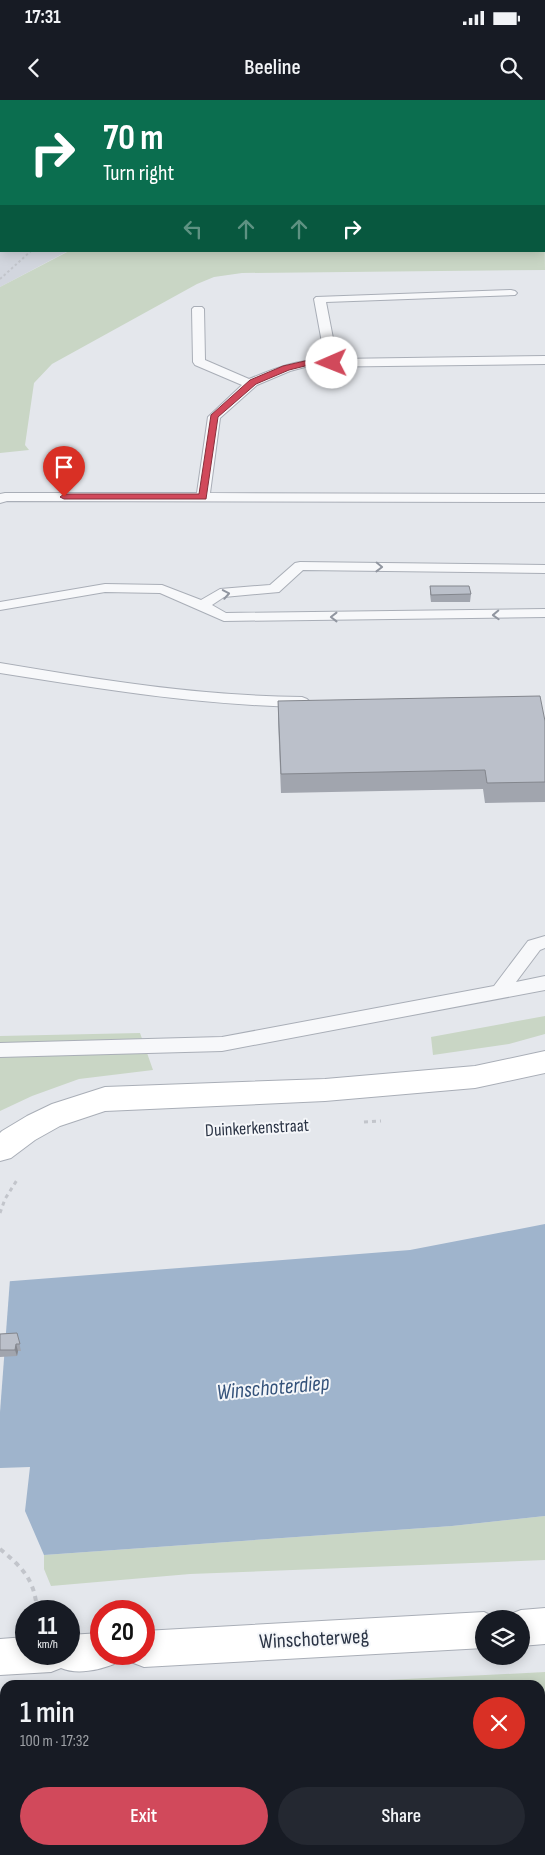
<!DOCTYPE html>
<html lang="en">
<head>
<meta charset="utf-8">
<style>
	body { margin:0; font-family:"Sofia Sans Condensed",sans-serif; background:#242831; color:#f1f3f6; height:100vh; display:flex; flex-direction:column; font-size:19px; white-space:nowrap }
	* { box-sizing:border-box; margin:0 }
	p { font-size:16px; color:#9ea1a6 }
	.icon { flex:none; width:28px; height:28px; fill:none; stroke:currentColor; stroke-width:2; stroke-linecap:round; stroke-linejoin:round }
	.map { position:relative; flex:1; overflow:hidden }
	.details { position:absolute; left:0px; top:1580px; width:545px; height:175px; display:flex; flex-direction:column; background:#171b24; border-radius:15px 15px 0 0; box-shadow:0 2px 12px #0003 }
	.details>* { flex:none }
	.top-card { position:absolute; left:0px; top:0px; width:545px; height:152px; box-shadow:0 2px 12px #0003; background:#0b6e4f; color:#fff; overflow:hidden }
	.fabs { position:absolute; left:475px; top:1510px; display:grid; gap:10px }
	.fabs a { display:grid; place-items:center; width:55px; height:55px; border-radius:50%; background:#171b24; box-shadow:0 2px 12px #0003; font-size:25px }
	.speed { position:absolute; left:15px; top:1500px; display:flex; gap:10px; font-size:25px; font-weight:700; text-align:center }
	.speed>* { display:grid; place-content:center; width:65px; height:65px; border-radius:50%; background:#171b24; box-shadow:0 2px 12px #0003; line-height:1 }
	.speed small { font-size:12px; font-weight:400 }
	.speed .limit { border:8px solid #d22; background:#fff; color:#111 }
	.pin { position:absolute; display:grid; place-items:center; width:42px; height:42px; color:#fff; margin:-51px -21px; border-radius:50% 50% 50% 0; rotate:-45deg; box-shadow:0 0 5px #0007 }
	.pin .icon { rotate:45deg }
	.me { position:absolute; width:55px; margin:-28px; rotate:269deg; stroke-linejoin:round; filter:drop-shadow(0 0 4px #0008) }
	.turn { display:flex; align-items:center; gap:18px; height:105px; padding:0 20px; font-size:22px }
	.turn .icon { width:65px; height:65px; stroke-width:2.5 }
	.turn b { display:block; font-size:35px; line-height:42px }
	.lanes { display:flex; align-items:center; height:48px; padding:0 20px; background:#0003; justify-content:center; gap:25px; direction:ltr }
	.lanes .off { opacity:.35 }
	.round { display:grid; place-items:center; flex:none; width:52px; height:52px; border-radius:26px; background:#242831 }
	.summary { display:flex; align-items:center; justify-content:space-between; height:85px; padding:0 20px }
	h1 { font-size:30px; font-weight:600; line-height:38px }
	.primary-button { display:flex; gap:10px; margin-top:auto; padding:10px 20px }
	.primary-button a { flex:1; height:58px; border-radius:30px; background:#d1495b; color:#fff; font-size:20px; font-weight:600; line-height:58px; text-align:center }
	.primary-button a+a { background:#242831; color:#f1f3f6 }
	.status { display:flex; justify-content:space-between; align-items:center; height:35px; padding:0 25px; background:#171b24; direction:ltr }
	.status svg { height:14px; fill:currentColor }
	header { display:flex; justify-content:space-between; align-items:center; height:65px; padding:0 20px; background:#171b24; font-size:22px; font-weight:600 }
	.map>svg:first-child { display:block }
</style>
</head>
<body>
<div class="status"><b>17:31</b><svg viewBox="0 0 49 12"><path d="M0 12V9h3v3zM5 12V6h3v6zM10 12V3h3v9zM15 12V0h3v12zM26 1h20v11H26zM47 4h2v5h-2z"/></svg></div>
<header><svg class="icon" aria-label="back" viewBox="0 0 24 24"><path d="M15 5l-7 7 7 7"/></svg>Beeline<svg class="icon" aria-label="search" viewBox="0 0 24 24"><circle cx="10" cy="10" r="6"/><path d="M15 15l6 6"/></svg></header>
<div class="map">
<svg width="545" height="1755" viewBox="0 0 545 1755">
	<rect width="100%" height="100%" fill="#e4e7ec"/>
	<path fill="#d2d6de" d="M61,0H545V99L544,1H60Z
		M0,9L1,151H68L0,187Z"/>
	<path fill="#c9d6c5" d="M544,99L545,170L242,173L214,177L197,184L52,264L34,283L25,345L29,350L0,353V187L69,151H544Z
		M545,916V934L509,944L433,955L431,937Z
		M140,933L153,970L79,979L32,996L0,1011V936Z
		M545,1416V1460L190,1474L51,1486L44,1469V1455L452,1426Z
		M545,1572V1595L540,1596V1585H289Z
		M540,1621H545V1755H0V1652L5,1651V1750H540Z"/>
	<path fill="#9fb4cc" d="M545,1124V1416L452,1426L44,1455L25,1411L30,1367L0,1368V1182L410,1150Z"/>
	<path fill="#e4e7ec" d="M10,1179L0,1312V1180Z"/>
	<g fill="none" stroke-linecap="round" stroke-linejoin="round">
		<g stroke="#a9aeb7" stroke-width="2">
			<path id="service" d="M511,190L515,191L517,193L515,195L326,202L337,259L545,256V264L305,267L290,271L257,285L220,318L210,393L545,394V402L7,401L0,403V394L5,393H197L208,317L242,285L195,265L193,262L192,209L194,207H202L204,209L205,260L249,279C276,268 296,260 325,259L314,199L316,197Z
				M300,462L545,465V473L303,470L279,492L224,497L212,505L226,513L545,509V517L224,521L160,493L105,492L0,510V502L105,484L162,485L201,500L220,489L270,485L295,463Z
				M0,563C100,580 200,596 302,597L307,599L310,602L307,605L302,607C200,605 100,589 0,573Z
				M545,836V848L540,850L516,882L545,876V890L222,951L0,957V943L222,937L494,886L528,841Z"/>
		</g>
		<g stroke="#a9aeb7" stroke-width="2">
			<path id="secondary" d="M545,951V973L475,988L325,1001L105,1011L60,1026L35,1040L11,1058L0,1061V1033L2,1031L27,1016L52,1004L105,987L325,979L475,966Z
				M545,1508V1544L521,1546V1519H507L508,1515L521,1510Z
				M484,1512L498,1519H484V1548L144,1567L131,1562L128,1554H144V1531Z
				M101,1533V1554H118L114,1564C99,1570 77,1575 61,1568L51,1572L0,1575V1539L26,1537V1554H69V1535Z"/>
		</g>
		<path stroke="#c2c5cb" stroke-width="2" stroke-dasharray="2.5 2.5" stroke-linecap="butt" d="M0,179L31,151"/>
		<path stroke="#c2c5cb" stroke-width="3" stroke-dasharray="4 4" stroke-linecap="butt" d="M364,1022L381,1021
			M0,1113L5,1099L17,1080"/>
		<path stroke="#c2c5cb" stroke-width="4" stroke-dasharray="5 5" stroke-linecap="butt" d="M0,1449C23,1468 35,1480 37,1511
			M540,1610H545
			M0,1639H5"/>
		<use href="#service" fill="#f7f8fa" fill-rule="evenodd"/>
		<use href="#secondary" fill="#fff" fill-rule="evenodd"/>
	</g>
	<path fill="#a1a5ae" d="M430,486L471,494L470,502H431L430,494Z
		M278,601L545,621V702L485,703L483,689L281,693L278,620Z
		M17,1233L21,1251H18L17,1256L0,1257V1234Z"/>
	<path fill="#83868d" d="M16,1244L18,1251L17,1256L15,1250Z"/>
	<path fill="#bbc0ca" stroke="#83868d" d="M430,486H469L471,494L431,495Z
		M540,596L545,621V682L487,683L485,670L281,674L278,601Z
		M17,1233L20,1244H16L15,1250H0V1234Z"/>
	<defs><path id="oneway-chevron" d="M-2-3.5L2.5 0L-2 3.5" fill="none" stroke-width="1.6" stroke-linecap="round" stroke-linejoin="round" transform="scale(1.25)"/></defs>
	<g stroke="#9196a0">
		<use href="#oneway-chevron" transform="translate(379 467) rotate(1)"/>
		<use href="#oneway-chevron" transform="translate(226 494) rotate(-10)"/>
		<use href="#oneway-chevron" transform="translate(496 515) rotate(178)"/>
		<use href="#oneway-chevron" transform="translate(334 517) rotate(180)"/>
	</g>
	<path fill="#d1495b" stroke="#882f3b" d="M305,261H332L336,263L332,265L305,266L289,270L256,284L218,317L206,399H64L60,397L64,394H199L211,315L250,280L283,266Z"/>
	<g text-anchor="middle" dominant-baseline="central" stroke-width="4" stroke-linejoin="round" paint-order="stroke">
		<g font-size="18" fill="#2b3445" stroke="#f4f6f9">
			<text transform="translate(257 1028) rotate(-3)">Duinkerkenstraat</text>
		</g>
		<g font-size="21" fill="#2b3445" stroke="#f4f6f9">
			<text transform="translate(314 1539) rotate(-3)">Winschoterweg</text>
		</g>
		<g font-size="22" font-style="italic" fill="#34527a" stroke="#f4f6f9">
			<text transform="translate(273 1288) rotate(-5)">Winschoterdiep</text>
		</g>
	</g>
</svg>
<div class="fabs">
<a><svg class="icon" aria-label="layers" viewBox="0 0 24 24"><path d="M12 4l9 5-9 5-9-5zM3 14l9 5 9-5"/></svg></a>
</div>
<div class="speed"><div>11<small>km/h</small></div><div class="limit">20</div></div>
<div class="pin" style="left:64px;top:397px;background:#d93025"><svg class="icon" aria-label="arrive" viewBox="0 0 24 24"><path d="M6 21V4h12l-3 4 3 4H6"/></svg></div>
<svg class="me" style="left:332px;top:263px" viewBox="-20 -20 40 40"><circle r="19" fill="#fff"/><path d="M0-13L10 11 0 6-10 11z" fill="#d1495b"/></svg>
<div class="top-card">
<div class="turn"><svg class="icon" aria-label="right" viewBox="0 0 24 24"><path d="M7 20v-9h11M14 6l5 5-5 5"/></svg><div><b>70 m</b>Turn right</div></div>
<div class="lanes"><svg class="icon off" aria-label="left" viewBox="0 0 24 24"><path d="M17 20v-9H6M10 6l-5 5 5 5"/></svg><svg class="icon off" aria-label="ahead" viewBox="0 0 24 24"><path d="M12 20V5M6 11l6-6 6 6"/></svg><svg class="icon off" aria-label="ahead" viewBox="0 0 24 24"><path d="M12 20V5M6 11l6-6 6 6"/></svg><svg class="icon" aria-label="right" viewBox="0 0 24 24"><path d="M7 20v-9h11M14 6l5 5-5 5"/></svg></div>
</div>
<section class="details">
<div class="summary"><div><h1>1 min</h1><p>100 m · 17:32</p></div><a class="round" style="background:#d93025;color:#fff"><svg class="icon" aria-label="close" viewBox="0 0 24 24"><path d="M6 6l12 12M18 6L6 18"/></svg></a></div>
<div class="primary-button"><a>Exit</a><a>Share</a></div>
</section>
</div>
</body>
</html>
